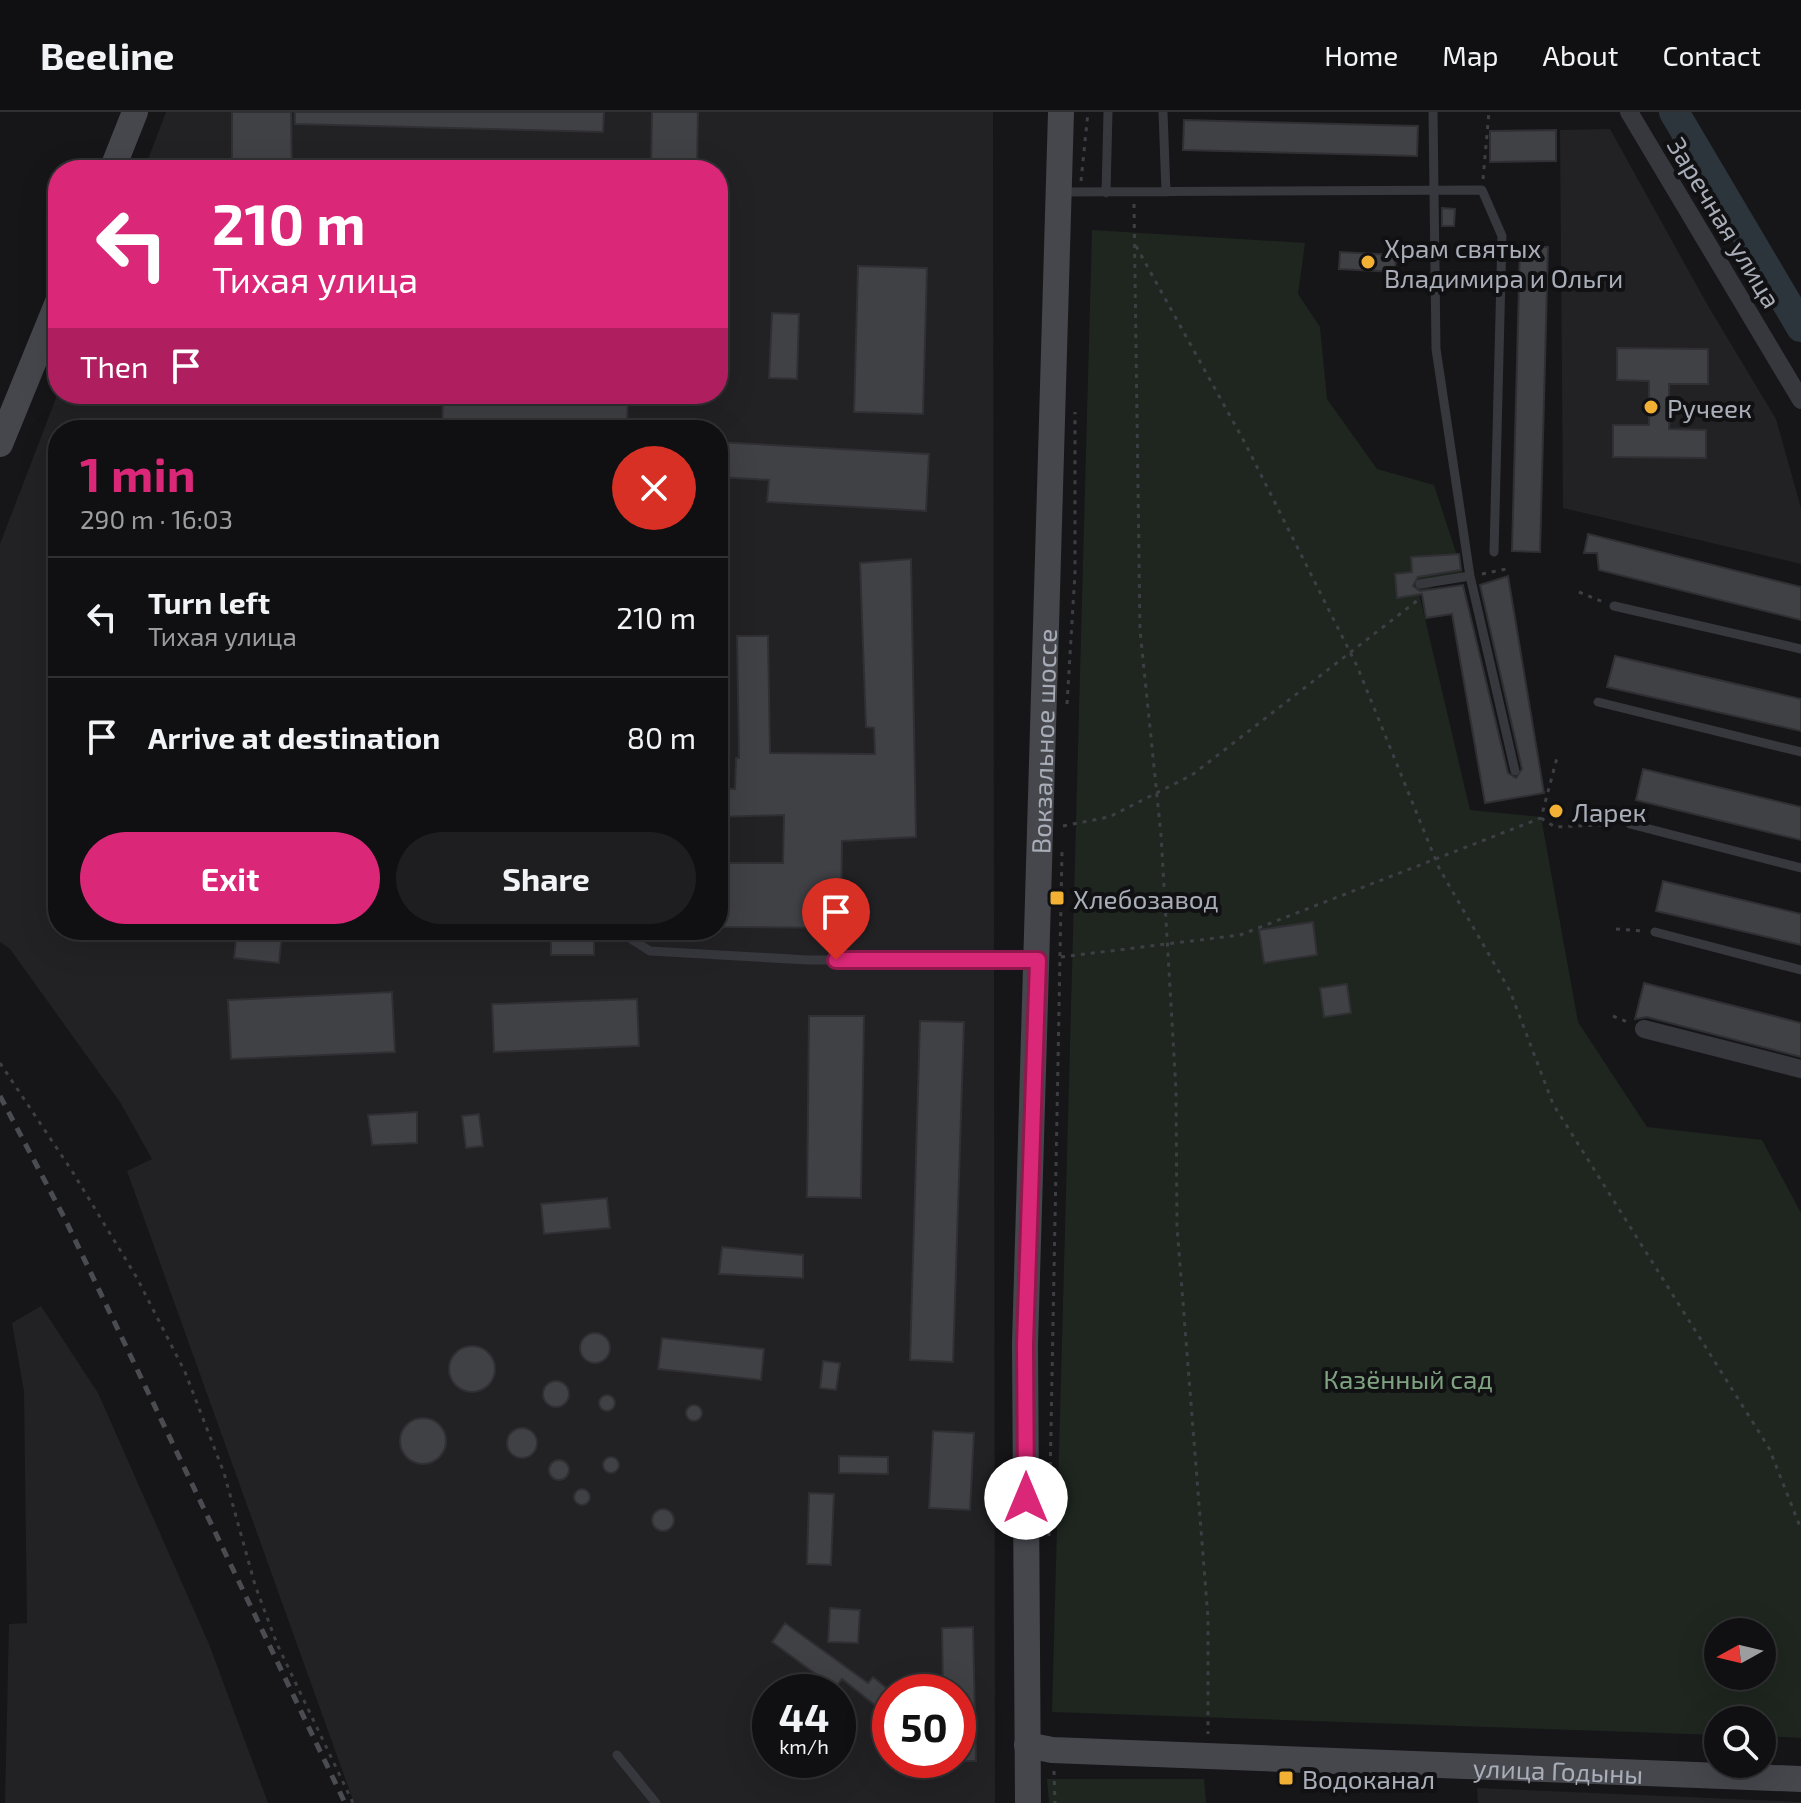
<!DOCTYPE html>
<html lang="en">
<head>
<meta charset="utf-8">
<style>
	body { margin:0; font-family:"Exo 2",sans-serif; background:#1e1e20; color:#f1f3f6; height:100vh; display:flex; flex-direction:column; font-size:30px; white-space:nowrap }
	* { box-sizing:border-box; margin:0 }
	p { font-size:26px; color:#9c9d9f }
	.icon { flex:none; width:44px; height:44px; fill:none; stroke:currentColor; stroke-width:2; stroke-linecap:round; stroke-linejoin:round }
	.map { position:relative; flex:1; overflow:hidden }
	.drawer { position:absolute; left:48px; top:308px; width:680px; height:520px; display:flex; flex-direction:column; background:#101012; border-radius:32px; box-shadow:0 8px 32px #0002,0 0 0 2px #303032 }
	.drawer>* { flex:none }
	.banner { position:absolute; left:48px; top:48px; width:680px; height:244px; border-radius:32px; box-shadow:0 8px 32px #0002,0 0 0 2px #303032; background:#db2777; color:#fff; overflow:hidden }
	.needle { width:52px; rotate:262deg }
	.tools { position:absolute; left:1704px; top:1506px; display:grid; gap:16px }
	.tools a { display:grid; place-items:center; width:72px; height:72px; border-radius:50%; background:#101012; box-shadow:0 8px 32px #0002,0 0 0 2px #303032; font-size:40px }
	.speed { position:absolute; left:752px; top:1562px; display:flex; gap:16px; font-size:40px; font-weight:700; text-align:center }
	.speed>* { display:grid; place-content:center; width:104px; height:104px; border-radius:50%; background:#101012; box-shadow:0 8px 32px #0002,0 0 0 2px #303032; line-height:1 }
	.speed small { font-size:20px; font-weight:400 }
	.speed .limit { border:12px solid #d22; background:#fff; color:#111 }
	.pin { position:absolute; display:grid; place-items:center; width:68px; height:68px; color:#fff; margin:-82px -34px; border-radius:50% 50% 50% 0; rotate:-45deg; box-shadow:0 0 8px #0007 }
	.pin .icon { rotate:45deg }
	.me { position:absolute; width:88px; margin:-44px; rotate:0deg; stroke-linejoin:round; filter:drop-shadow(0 0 6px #0008) }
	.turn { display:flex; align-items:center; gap:28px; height:168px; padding:0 32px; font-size:36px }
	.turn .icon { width:104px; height:104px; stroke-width:2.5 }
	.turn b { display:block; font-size:56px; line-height:68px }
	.then { display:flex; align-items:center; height:76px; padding:0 32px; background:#0003; gap:16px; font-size:30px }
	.round { display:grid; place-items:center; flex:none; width:84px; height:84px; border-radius:42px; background:#1e1e20 }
	.headline { display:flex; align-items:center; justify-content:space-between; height:136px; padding:0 32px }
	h1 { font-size:48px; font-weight:700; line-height:60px; color:#db2777 }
	.primary-button { display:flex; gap:16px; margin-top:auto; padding:16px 32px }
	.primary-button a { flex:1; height:92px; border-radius:48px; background:#db2777; color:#fff; font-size:32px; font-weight:700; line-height:92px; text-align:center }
	.primary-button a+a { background:#1e1e20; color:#f1f3f6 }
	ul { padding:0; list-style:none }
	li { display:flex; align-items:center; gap:24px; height:120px; padding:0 32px; border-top:2px solid #303032 }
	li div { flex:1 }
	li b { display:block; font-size:30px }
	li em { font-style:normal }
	header { display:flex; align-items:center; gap:48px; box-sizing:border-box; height:112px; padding:0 40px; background:#101012; border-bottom:2px solid #303032 }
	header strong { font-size:38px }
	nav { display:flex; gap:44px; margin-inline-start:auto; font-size:28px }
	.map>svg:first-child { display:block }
</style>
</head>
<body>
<header>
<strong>Beeline</strong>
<nav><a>Home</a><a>Map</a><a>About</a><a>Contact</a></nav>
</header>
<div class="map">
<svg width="1801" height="1691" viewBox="0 0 1801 1691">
	<rect width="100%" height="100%" fill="#161618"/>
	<path fill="#222225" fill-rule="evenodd" d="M166,0H993L995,1691H354L127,1059L152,1047L120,990L10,837L0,830V432L58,281L718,282V58H144ZM58,318H718V818H58ZM770,1580H838V1648H770ZM890,1580H958V1648H890Z
		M1610,17L1707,192L1776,307L1801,396V452L1563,396L1560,18Z
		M41,1194L98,1281L209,1532L268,1691H5L9,1512L27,1511L24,1279L12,1211Z
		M1477,1676L1801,1690V1691H1478Z"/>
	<path fill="#1e261f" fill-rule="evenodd" d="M1092,118L1305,131L1298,182L1320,215L1327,287L1377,357L1434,373L1463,462L1419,481L1470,698L1541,705L1578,910L1647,1015L1762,1028L1801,1101V1626L1762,1624V1608H1718V1623L1052,1600ZM1718,1520H1762V1564H1718Z
		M1047,1667H1204L1206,1691H1049Z"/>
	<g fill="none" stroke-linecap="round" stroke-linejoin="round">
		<path stroke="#2c353c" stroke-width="30" d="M1674,0L1801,215"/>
	</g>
	<path fill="#404145" stroke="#303034" stroke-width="2" d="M232,0H291L292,58H232Z
		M295,0H604L603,20L295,12Z
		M652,0H698L697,58H651Z
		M1184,8L1418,14L1417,44L1183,38Z
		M1556,18V49L1490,50V19Z
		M1442,96L1455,97L1454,114H1442Z
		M1520,135H1548L1540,440L1512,439Z
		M1340,140L1396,143L1395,160L1339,157Z
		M858,154L927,156L923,302L854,300Z
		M772,201L799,202L797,267L769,266Z
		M1617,236L1708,237V272H1669V317L1706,318V346L1613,345V313H1649V269L1617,268Z
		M443,282H628L627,318H442Z
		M718,330L929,342L926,399L767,390L769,368L718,365Z
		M1588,422L1801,475V508L1599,458L1597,441H1584Z
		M1459,442L1461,458L1418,465L1413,474L1420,479L1463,473L1508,661L1516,666L1522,657L1480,473L1508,464L1544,681L1485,691L1452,502L1426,506L1422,482L1397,486L1395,462L1412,460L1411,445Z
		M911,447L916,725L842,729L841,816L718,815V751H783L784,703L718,705V676L735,677L736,646H739L737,524H768L770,641L875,642L874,616L866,615L860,451Z
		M1615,544L1801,587V619L1607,575Z
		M1643,657L1801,695V728L1636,688Z
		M1663,769L1801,802V833L1656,799Z
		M1313,810L1317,843L1264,851L1259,818Z
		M237,818L282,822L279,851L234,846Z
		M551,818H594V843H551Z
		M1644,871L1801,911V945L1647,905L1635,907Z
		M1347,872L1351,901L1324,905L1320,876Z
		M392,880L395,940L231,947L228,888Z
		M637,887L639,934L494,940L492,892Z
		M809,904H864L861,1086L807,1085Z
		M920,909L964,910L953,1250L910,1248Z
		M417,1000V1031L372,1033L368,1003Z
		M479,1002L483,1034L466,1036L462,1004Z
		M607,1086L610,1116L544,1122L541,1092Z
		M722,1135L803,1143V1166L719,1162Z
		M580 1236a15 15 0 1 1 30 0a15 15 0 1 1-30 0Z
		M662,1226L764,1237L761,1268L658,1257Z
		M449 1257a23 23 0 1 1 46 0a23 23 0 1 1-46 0Z
		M823,1249L840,1251L836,1278L820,1276Z
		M543 1282a13 13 0 1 1 26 0a13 13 0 1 1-26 0Z
		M599 1291a8 8 0 1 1 16 0a8 8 0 1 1-16 0Z
		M686 1301a8 8 0 1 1 16 0a8 8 0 1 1-16 0Z
		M400 1329a23 23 0 1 1 46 0a23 23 0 1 1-46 0Z
		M507 1331a15 15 0 1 1 30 0a15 15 0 1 1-30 0Z
		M933,1319L974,1321L970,1398L929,1396Z
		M839,1344L888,1345V1362L839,1361Z
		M603 1353a8 8 0 1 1 16 0a8 8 0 1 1-16 0Z
		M549 1358a10 10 0 1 1 20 0a10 10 0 1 1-20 0Z
		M574 1385a8 8 0 1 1 16 0a8 8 0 1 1-16 0Z
		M809,1381L834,1382L831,1453L807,1452Z
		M652 1408a11 11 0 1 1 22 0a11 11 0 1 1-22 0Z
		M830,1496L860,1498L858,1531L828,1530Z
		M785,1511L868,1571L873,1565L889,1578L876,1594L842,1567L835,1576L772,1530Z
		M973,1515L976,1649H958V1580H943L942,1516Z"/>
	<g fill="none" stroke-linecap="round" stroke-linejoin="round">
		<path stroke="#3d3f44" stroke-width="3" stroke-dasharray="4 6" stroke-linecap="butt" d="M1483,67L1489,0
			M1081,69L1088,0
			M1134,92L1140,518L1161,723L1176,978L1177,1115L1208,1506V1622
			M1136,134L1245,331L1357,554L1439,756L1510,879L1553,992L1769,1336L1801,1417
			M1482,462L1506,457
			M1579,480L1603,490
			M1067,592L1075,461V300
			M1541,706L1555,715L1618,712
			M1063,714L1109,705L1192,663L1418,488L1419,484
			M1616,817L1643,819
			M1061,845L1240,823L1541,706L1558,642
			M1613,904L1630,911
			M0,951L72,1059L137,1166L185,1260L224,1361L255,1473L277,1532L353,1691
			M1049,1424L1062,739
			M1054,1659L1055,1691"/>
		<path stroke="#37383d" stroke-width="9" d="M1163,0L1166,80
			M1433,0L1436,237L1470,464L1515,659
			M1063,80L1482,78L1502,124L1494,440
			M1106,81L1108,0
			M1420,472L1470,464
			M1614,494L1801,537
			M1598,590L1801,640
			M1630,712L1801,756
			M617,818L650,839L808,848H1034
			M1655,820L1801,858
			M617,1643L656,1691"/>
		<path stroke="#37383d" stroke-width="18" d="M1629,0L1801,288
			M1644,917L1801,957"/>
		<g stroke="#45474d" stroke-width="26">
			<path d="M112,58L135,0"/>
			<path d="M0,332L58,190"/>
			<path id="s1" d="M1027,1633L1052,1638L1801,1667"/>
			<path id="s2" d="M1028,1691L1025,1232L1061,0"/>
		</g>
		<path stroke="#4a4c52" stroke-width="5" stroke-dasharray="10 8" stroke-linecap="butt" d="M0,984L65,1107L345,1691"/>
	</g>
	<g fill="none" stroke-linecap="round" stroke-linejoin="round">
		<g stroke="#8e194d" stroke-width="20">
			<path id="route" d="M836,848H1038L1025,1232L1026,1386"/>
		</g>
		<use href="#route" stroke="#db2777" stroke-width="14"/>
	</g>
	<g fill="#f2b134" stroke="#111113" stroke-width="3">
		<circle cx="1368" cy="150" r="8"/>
		<circle cx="1651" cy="295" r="8"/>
		<circle cx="1556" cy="699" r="8"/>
		<rect x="1049" y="778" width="16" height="16" rx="4"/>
		<rect x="1278" y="1658" width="16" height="16" rx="4"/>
	</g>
	<g text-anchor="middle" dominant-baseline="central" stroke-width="8" stroke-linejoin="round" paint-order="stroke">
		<g font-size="26" fill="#a8adb8" stroke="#111113">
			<text transform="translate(1725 110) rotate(59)">Заречная улица</text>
			<text stroke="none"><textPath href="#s2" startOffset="1062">Вокзальное шоссе</textPath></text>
			<text stroke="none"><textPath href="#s1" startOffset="532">улица Годыны</textPath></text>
		</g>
		<g font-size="26" fill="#a8adb8" stroke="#111113" text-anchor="start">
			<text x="1384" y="135">Храм святых<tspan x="1384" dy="30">Владимира и Ольги</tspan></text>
			<text x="1667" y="295">Ручеек</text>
			<text x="1572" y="699">Ларек</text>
			<text x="1073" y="786">Хлебозавод</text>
			<text x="1302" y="1666">Водоканал</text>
		</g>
		<g font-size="26" fill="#7fa381" stroke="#111113">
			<text x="1408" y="1266">Казённый сад</text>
		</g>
	</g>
</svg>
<div class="tools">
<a><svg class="needle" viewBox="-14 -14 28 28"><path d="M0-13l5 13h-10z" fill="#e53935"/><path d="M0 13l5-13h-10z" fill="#9c9d9f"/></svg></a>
<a><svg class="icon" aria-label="search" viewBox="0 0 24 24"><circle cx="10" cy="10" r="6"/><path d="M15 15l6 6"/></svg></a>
</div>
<div class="speed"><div>44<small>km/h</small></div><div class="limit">50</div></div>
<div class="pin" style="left:836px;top:848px;background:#d93025"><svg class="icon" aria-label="arrive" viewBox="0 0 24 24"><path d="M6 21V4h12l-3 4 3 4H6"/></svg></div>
<svg class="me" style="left:1026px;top:1386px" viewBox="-20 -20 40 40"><circle r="19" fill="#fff"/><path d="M0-13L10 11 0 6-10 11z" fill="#db2777"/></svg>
<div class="banner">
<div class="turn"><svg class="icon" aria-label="left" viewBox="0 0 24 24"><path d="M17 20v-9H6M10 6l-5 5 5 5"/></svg><div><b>210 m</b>Тихая улица</div></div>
<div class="then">Then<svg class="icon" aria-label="arrive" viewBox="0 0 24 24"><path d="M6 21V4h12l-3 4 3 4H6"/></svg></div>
</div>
<section class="drawer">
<div class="headline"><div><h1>1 min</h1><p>290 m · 16:03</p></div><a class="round" style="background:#d93025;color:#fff"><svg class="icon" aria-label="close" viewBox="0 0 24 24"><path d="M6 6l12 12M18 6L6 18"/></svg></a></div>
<ul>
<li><svg class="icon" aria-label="left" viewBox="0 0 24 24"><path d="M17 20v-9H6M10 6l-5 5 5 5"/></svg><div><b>Turn left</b><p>Тихая улица</p></div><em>210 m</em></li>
<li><svg class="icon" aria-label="arrive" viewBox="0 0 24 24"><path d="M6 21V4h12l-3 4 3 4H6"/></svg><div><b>Arrive at destination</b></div><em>80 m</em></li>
</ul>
<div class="primary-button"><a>Exit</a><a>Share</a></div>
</section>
</div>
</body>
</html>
